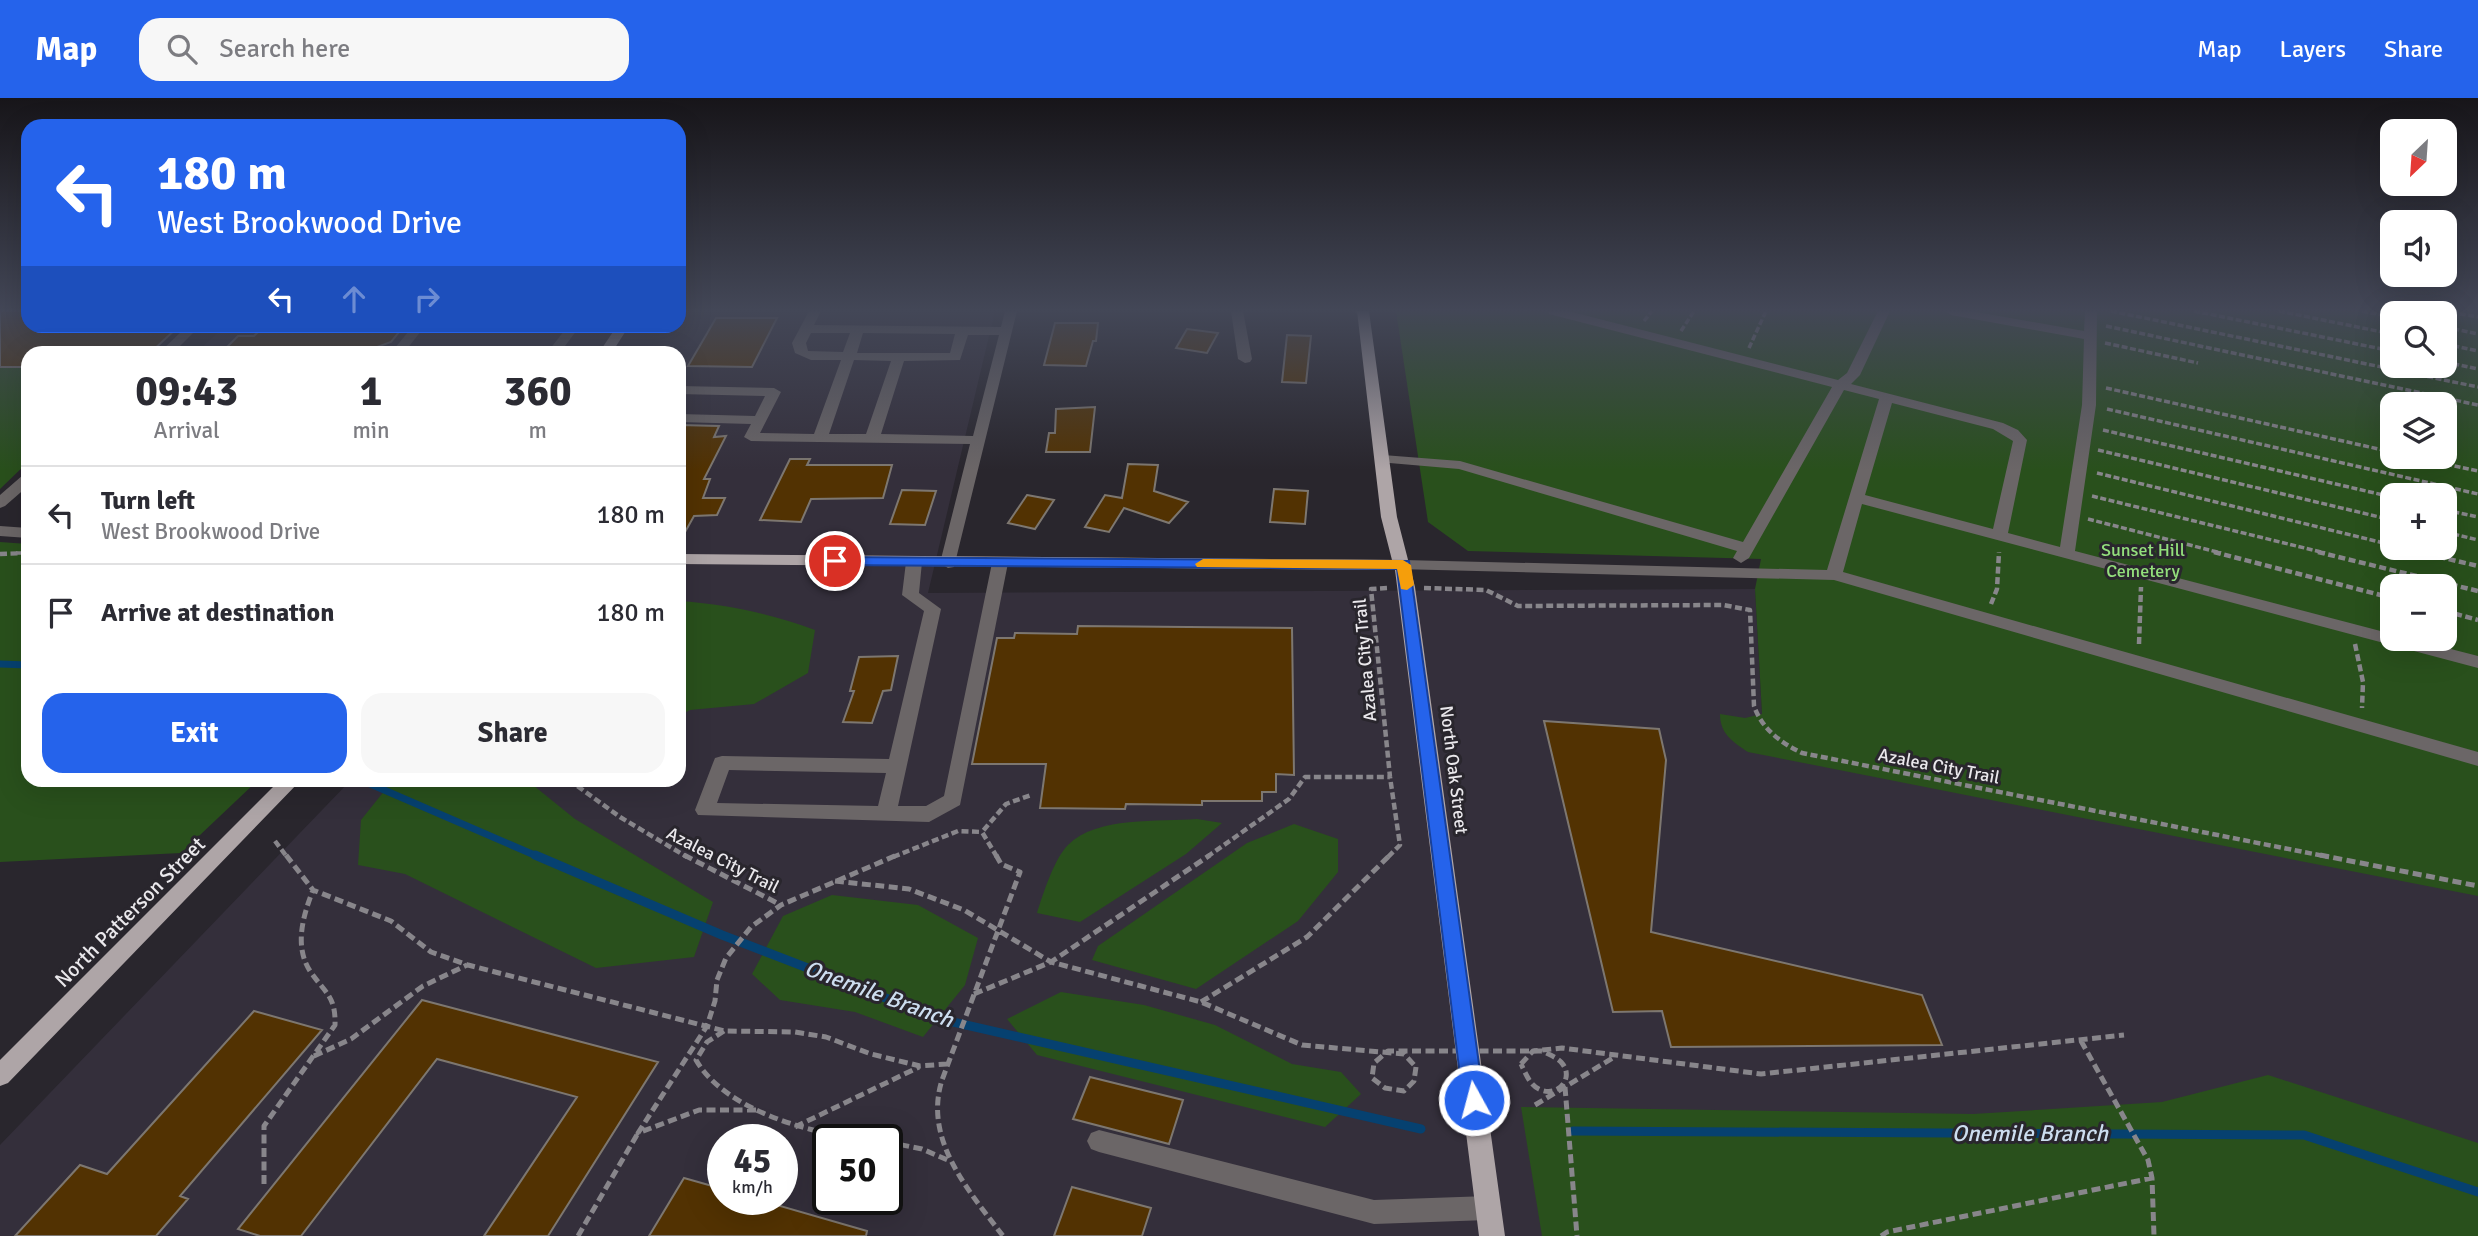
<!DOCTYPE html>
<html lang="en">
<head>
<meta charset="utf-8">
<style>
	body { margin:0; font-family:Signika,sans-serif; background:#f7f7f7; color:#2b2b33; height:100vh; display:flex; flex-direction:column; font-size:26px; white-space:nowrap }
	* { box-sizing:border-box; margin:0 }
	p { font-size:23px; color:#7c7c81 }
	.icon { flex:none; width:38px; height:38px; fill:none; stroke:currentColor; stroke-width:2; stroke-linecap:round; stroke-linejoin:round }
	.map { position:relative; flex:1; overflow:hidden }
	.panel { position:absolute; left:21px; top:248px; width:665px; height:441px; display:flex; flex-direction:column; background:#fff; border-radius:21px; box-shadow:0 7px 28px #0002 }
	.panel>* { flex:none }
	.hud { position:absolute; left:21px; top:21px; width:665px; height:214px; border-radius:21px; box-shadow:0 7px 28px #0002; background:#2563eb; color:#fff; overflow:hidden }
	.needle { width:46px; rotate:205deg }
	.tools { position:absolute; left:2380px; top:21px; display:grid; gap:14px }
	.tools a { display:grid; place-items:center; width:77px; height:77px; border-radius:14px; background:#fff; box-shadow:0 7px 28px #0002; font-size:35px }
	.speed { position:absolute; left:707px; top:1026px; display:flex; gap:14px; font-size:35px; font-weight:700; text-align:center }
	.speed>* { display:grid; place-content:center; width:91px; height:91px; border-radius:50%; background:#fff; box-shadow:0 7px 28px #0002; line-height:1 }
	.speed small { font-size:18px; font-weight:400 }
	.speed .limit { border:4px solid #111; border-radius:10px; background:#fff; color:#111 }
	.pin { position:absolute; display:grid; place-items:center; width:60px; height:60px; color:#fff; margin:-30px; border:4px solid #fff; border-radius:50%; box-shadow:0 2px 7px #0007 }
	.me { position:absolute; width:77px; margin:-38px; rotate:353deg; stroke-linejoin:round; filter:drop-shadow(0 0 5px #0008) }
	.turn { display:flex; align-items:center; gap:24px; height:147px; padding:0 21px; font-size:32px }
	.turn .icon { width:91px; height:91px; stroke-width:2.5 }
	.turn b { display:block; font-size:49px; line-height:60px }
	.lanes { display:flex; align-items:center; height:66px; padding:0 21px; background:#0003; justify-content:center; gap:35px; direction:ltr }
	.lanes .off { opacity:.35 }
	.eta { display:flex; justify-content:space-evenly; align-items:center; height:119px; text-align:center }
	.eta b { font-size:42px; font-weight:700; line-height:49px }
	.button { display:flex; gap:14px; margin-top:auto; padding:14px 21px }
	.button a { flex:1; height:80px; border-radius:21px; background:#2563eb; color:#fff; font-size:28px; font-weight:700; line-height:80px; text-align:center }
	.button a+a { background:#f7f7f7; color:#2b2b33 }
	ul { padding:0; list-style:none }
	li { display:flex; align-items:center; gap:21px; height:98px; padding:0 21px; border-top:2px solid #e1e1e2 }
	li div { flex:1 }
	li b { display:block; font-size:26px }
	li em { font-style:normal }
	header { display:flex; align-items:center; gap:42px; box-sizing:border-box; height:98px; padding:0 35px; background:#2563eb; color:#fff }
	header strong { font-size:33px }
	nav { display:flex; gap:38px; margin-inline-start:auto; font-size:24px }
	.search { width:490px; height:63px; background:#f7f7f7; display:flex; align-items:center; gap:18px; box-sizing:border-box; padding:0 24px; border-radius:21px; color:#7c7c81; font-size:26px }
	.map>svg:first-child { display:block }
</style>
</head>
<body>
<header>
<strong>Map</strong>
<div class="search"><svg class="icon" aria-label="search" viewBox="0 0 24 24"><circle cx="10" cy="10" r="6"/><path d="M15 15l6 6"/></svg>Search here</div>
<nav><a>Map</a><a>Layers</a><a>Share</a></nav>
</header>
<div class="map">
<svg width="2478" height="1138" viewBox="0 0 2478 1138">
	<rect width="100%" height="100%" fill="#29262d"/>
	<path fill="#342f3b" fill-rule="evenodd" d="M679,213H995L928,495L1755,491L1762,616L2478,782V1138H0V1047L350,683L679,682V256L196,255L225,228H679ZM723,1041H782V1101H723ZM828,1041H887V1101H828Z"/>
	<path fill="#29501c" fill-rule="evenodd" d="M0,213H28V228H179L149,255L28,256V364L0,391Z
		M1396,213H2478V798L1748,654C1733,644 1720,636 1720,616L1745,620L1762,616L1755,491L1761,461L1468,453L1428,424ZM2392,215H2445V268H2392ZM2392,306H2445V359H2392ZM2392,397H2445V450H2392ZM2392,488H2445V541H2392Z
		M0,444L28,446V682L257,683L181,755L0,764Z
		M679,503C727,506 770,516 815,532L808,575L754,606L690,612L679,618Z
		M393,682L528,683L575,721L713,804L694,859L596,870L405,776L358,767L361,722Z
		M1197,721L1222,725L1186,756L1080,824L1037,815C1043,796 1054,761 1068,747C1096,718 1160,724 1197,721Z
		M1294,726L1338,741V774L1298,823L1196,891L1092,862L1098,848L1247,745Z
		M832,797L918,807L978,840L965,887L923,939L855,914L780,902L752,876L783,818Z
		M1061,894L1144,907L1215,927L1292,966L1341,974L1361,996L1325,1029L1037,957L1007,921Z
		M2268,977L2478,1045V1138H1542L1521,1009L1973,1016L2162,1004Z"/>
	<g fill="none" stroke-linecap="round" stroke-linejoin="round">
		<path stroke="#064170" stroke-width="7" d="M0,566L28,567
			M361,682L539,759"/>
		<path stroke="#064170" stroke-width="9" d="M535,757L722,837L940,921L1421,1031
			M1573,1033L2304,1037L2478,1094"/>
	</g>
	<path fill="#523202" stroke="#7d7770" stroke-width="2" d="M0,213H28V228H179L149,256H28V269H0Z
		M716,220H777L752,269L688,268Z
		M1055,225H1098L1096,243H1093L1086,268L1044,267Z
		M264,228H404L391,244L374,250L369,256H220L238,238H254Z
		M1187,231L1218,235L1207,255L1176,250Z
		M1287,237L1311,238L1306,285L1282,284Z
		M1095,309L1090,354H1046L1049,335H1055L1056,311Z
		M679,327L719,328L714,339L726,338L704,381H710L703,400H725L717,417L694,418L679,445Z
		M790,361H810L807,367H892L883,400L811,401L801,424L760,422Z
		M1128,366L1158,367L1154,393L1188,404L1169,425L1124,410L1109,434L1085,429L1105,397L1122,400Z
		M1274,391L1308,393L1305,426L1270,424Z
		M902,392L936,393L925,427L890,426Z
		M1027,397L1054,402L1035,431L1008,425Z
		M1078,528L1292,530L1294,677L1276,676V694H1262V703H1202V707L1126,706L1125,711L1040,710L1046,666H972L997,540H1014L1015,535L1077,536Z
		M898,558L891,592L883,593L872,625L843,624L854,593H850L859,559Z
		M1544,623L1659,631L1666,662L1651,834L1922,897L1942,947L1671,949L1662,913L1613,914Z
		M422,902L658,964L548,1138H484L577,999L437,961L301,1138H260L238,1131Z
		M254,913L322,932L180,1098L188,1101L156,1138H15L80,1067L107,1076Z
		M1090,979L1183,1002L1169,1046L1073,1021Z
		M684,1080L723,1091V1101H756L867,1133L866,1138H649Z
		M1072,1089L1151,1110L1142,1138H1054Z"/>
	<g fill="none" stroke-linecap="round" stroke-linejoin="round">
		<path stroke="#88868b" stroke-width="3.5" stroke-dasharray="6 2.5" stroke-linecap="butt" d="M2111,213L2478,289
			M2194,213L2392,253
			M2279,213L2392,236
			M2362,213L2392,219
			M2443,213L2478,219
			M1644,223L1652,213
			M2106,228L2478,307
			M2445,229L2478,236
			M1681,233L1694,213
			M2105,245L2198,265
			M2445,246L2478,253
			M1749,250L1766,213
			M2445,264L2478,271
			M2106,290L2392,354
			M2107,311L2478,396
			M2103,332L2392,399
			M2098,352L2392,422
			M2413,359L2478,373
			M2097,375L2392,447
			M2092,398L2325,455
			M2445,412L2478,419
			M2088,421L2221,455
			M2445,434L2478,442
			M2403,450L2426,455
			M16,455H28"/>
		<path stroke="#88868b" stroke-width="4.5" stroke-dasharray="7 3.5" stroke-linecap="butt" d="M2214,454L2392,500
			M2318,454L2478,493
			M2418,454L2478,468
			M0,456L28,455
			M1387,490L1371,491L1390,679L1400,747L1388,759
			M1424,490L1486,492L1518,508L1723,507L1750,512L1754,608C1762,631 1781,645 1802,655L2329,759
			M1991,506L1997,491L1999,454
			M2445,513L2478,522
			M2139,546L2141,489
			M2355,546L2363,584L2362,610
			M569,682L620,719L687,759
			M275,743L287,759
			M893,759L958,733L982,734
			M997,759L982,734L1006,706L1031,697
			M1207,759L1289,701L1305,679H1390"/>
		<path stroke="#88868b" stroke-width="5" stroke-dasharray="9 4.5" stroke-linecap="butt" d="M286,757L313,792L391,823L431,854L468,867L725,933L795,934L826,939L871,956L920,968L947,966
			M684,757L781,807
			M996,757L1001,766L1020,774L942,982C923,1042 969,1093 1003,1138
			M2320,757L2478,788
			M835,783L909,791L964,812L1051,864L1201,904L1302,947L1404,956L1416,969
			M974,896L1051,864L1210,757
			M1201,904L1307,839L1390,757
			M724,933L707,944L696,962C725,1012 809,1035 862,1041
			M2081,943L2148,1062L2152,1080L2154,1138
			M314,958L351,941L423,888L467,867
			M1521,966L1533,953L1562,950L1761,976L2124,937
			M1565,989L1577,1138
			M1535,1007L1616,958
			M756,1012H699L638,1035L707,928L715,903L717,882L726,860L751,829L781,807L897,757
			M795,1029L919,969
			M887,1044L922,1051L950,1063
			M264,1086V1028L335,927C336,898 325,895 310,873C294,848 303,818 313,792
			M578,1138L638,1035
			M1881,1138L1887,1134L2152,1080"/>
		<path fill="#6b6667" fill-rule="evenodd" d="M809,213H821L814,227L1001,229L1005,213H1017L954,469L948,470L940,465L970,346L751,343L744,339L751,326L679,324V316L755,318L765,298L679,296V288L774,290L781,294L760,335L814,336L841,262H811L795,255L792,245ZM811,235H850L843,254L808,253L806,245ZM863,235L955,236L950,255H857ZM968,237H999L973,338L881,336L904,263L960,262ZM854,262L891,263L866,336H829Z
			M1231,213H1243L1252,261L1250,264L1245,265L1238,261Z
			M1353,213H1369L1359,217Z
			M1548,213H1568L1838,282L1847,275L1878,213H1890L1860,277L1851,286L2003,325L2018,332L2027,342L2008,435L2060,449L2082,307L2084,241L1951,217L1945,213H1971L2084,233L2085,213H2097L2096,307L2075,453L2392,536V541H2412L2478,558V570L1862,406L1843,474L2478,654V668L1834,482L1397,471L1395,467L1403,462L1827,472L1879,301L1844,292L1749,460L1741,465L1733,460L1737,453L1459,371L1378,364L1376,361L1383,357L1460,363L1743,444L1832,289L1549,216ZM1892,305L1993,331L2013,343L1993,431L1865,397Z
			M187,228H200L172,256H158Z
			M413,228H425L403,256H390Z
			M568,228H580L559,256H546Z
			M28,376V388L5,408L0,410V397L23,377Z
			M0,428L28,430V440L0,438Z
			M914,459L922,464L919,495L941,511L898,708H926L944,698L992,465L1000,460L1008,465L960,707L929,724L698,717L695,712L713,665L715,660L722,658L889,661L924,513L902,497L906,464ZM729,672L886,675L878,708L717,705Z
			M1099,1032L1374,1102L1488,1098L1497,1101L1500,1110L1497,1119L1488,1122L1374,1126L1099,1054L1091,1051L1087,1043L1091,1035Z"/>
		<path fill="#aea5a7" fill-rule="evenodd" d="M1357,213H1369L1397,419L1415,489L1505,1138H1479L1395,472L679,466V456L1392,462L1381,419Z
			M617,228H629L611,256H598Z
			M280,682H301L8,985L0,988V962Z"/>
		<path stroke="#88868b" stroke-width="5" stroke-dasharray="9 4.5" stroke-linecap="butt" d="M1416,969L1414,983L1404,993L1385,990L1372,980L1374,965L1388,953H1542C1548,956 1556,959 1561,964C1575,979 1559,999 1541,992C1530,988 1526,976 1521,966"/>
	</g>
	<linearGradient id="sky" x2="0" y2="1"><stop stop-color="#171519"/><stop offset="0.57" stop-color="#434757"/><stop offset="1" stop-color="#434757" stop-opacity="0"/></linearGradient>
	<rect width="2478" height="372" fill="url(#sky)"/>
	<path fill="#2563eb" stroke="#184099" stroke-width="2" d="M835,459L1409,463L1484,1002L1481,1009L1474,1012L1466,1009L1463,1002L1397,471L830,467L828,463L830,460Z"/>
	<path fill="#f59e0b" d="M1203,461L1403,462L1411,467L1414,487L1407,492L1401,491L1397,471L1197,469L1195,466Z"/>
	<g text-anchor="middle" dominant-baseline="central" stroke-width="6" stroke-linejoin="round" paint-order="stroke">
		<g font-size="18" fill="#93df7c" stroke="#29262d">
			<text x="2143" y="452">Sunset Hill<tspan x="2143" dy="21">Cemetery</tspan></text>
		</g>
		<g font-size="18" fill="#eae8ec" stroke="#29262d">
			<text transform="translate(1365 562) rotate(-95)">Azalea City Trail</text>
			<text transform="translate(1939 668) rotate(11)">Azalea City Trail</text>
			<text transform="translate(1454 672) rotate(83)">North Oak Street</text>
			<text transform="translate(723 762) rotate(27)">Azalea City Trail</text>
		</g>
		<g font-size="21" fill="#eae8ec" stroke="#29262d">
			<text transform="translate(130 814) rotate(-45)">North Patterson Street</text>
		</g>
		<g font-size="23" font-style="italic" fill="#ccddef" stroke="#29262d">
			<text transform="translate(879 896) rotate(20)">Onemile Branch</text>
			<text x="2030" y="1035">Onemile Branch</text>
		</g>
	</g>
</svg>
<div class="tools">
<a><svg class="needle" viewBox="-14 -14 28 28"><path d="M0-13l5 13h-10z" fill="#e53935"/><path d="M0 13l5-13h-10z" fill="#7c7c81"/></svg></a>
<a><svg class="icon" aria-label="sound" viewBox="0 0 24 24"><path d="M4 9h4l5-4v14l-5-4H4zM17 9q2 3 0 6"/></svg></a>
<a><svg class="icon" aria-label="search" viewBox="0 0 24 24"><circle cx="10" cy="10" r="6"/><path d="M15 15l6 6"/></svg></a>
<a><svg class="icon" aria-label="layers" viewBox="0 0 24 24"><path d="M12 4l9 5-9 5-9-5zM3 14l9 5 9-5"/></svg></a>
<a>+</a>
<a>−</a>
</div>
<div class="speed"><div>45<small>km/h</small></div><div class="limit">50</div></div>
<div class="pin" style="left:835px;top:463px;background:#d93025"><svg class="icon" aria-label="arrive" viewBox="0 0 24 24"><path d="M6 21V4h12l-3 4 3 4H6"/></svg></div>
<svg class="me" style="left:1474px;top:1002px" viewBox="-20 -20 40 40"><circle r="17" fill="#2563eb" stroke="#fff" stroke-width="3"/><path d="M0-11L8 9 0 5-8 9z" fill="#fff"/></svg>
<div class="hud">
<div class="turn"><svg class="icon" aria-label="left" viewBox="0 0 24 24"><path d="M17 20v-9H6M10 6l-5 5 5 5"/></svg><div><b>180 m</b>West Brookwood Drive</div></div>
<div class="lanes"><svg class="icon" aria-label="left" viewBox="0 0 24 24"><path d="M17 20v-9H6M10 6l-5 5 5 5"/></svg><svg class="icon off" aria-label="ahead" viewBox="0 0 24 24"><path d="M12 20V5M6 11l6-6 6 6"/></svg><svg class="icon off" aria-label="right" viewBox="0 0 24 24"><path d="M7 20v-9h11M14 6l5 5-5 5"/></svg></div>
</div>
<section class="panel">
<div class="eta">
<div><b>09:43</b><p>Arrival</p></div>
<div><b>1</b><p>min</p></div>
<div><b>360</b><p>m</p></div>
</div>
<ul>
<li><svg class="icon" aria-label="left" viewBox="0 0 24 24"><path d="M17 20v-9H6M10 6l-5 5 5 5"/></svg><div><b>Turn left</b><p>West Brookwood Drive</p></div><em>180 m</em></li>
<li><svg class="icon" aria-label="arrive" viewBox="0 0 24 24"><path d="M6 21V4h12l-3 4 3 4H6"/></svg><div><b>Arrive at destination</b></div><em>180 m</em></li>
</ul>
<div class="button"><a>Exit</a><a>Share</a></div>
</section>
</div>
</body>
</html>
